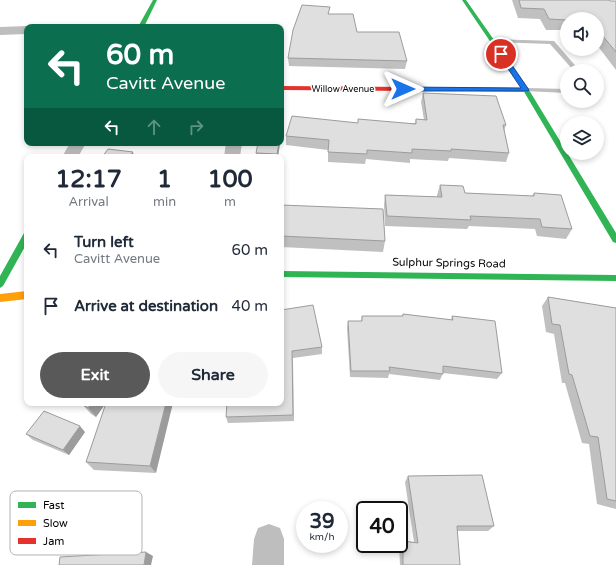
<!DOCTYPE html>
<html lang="en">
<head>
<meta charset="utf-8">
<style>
	body { margin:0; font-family:"Varela Round",sans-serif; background:#f6f6f7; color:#1f2937; height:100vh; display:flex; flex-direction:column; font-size:15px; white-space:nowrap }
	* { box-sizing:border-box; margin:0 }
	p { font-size:13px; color:#747a83 }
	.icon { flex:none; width:22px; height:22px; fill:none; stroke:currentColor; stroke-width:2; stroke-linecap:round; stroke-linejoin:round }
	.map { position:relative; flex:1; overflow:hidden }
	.details { position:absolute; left:24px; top:154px; width:260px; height:252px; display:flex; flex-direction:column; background:#fff; border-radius:8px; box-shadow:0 2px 6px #0003 }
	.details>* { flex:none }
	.guide { position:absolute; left:24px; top:24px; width:260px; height:122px; border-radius:8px; box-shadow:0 2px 6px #0003; background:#0b6e4f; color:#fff; overflow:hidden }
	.tools { position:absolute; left:560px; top:12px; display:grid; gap:8px }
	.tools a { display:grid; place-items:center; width:44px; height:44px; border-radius:50%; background:#fff; box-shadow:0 2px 6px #0003; font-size:20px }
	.speed { position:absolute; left:296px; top:501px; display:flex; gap:8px; font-size:20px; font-weight:700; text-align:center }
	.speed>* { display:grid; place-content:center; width:52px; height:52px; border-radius:50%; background:#fff; box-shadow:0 2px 6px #0003; line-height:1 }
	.speed small { font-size:10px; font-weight:400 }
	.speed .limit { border:2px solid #111; border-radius:6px; background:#fff; color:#111 }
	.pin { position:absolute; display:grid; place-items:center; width:34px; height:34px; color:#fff; margin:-17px; border:2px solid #fff; border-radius:50%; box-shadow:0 1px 4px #0007 }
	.me { position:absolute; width:44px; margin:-22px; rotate:90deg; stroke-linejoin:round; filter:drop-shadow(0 0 3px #0008) }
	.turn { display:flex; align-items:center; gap:14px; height:84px; padding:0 16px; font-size:18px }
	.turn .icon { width:52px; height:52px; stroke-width:2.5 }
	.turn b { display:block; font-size:28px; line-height:34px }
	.lanes { display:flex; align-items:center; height:38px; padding:0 16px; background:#0003; justify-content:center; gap:20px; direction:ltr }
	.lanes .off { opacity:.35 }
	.eta { display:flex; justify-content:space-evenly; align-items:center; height:68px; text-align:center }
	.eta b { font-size:24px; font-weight:700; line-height:28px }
	.button { display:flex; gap:8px; margin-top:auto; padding:8px 16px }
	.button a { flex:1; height:46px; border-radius:24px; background:#595959; color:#fff; font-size:16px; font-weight:700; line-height:46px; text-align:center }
	.button a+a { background:#f6f6f7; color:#1f2937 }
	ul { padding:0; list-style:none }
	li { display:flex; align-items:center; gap:12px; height:56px; padding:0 16px }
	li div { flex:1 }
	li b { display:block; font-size:15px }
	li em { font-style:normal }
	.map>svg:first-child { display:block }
</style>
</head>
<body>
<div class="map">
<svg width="616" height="565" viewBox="0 0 616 565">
	<rect width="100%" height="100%" fill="#fff"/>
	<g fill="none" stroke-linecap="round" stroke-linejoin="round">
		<path fill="#bebebe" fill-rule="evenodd" d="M492,39L554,41L580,71H574L550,44L490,42V40Z
			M526,88L567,89V93L524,91L523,90Z"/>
		<path fill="#bebebe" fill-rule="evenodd" d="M27,26L29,27H27V34L0,35V27Z
			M70,143H86L78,157H62Z
			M226,143H242L240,157H224Z
			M269,524L280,528L284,539V565H252L254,539L258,528Z"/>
		<path fill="#30b455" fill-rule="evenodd" d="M153,0H157L144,27H138Z
			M462,0H466L529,90L616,233V243L613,242L523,90Z
			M27,232V243L3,286L0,288V276L24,233Z
			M281,271L616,275V281L281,277Z"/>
		<path fill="#ff9f0a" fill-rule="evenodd" d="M411,87L526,88L529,90L526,92L409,90L408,89Z
			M27,291V299L0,302V294Z"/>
		<path fill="#e5322d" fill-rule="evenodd" d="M281,86L411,87L414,89L411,91L281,90Z"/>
	</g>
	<path fill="#c0c0c0" d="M512,0H609L610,1H616V70L597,45V19H567V30H546L540,19L518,18Z
		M330,14L357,32L407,61L405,69L289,66L288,58Z
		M423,93L506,125L504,131L509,153L506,162L449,158L448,161L410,159V163L366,159L365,164L328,162V150L286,145V136L358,123H415L416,119L424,120L421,102Z
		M280,143L278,157H256V153Z
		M440,185L465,193L532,196L534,193L572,229L566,239L537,236L535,229L469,226L467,229L385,226L384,205L385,195L437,197V195Z
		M281,205L385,241L383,252L281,247Z
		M548,297L616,308V509L597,504L589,444L582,443L565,383H562L554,334L546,332L542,306Z
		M281,310L322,347V354L293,358L294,421L228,423L226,417L281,403Z
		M403,314L451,320L452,316L502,373L497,379L443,373L440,380L389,374L388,378L350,377L347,328L348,321H361L362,316H402Z
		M84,403H106L96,417L91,414L83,405Z
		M106,403L156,473L94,470L86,462Z
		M85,432L69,455L33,440L26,434Z
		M408,476L494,526L488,531H457L460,565H400L399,546L403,541L414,542L405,482Z"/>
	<path fill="#9c9c9c" d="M279,143H280L278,157H277V154Z
		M133,152L134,157H129Z
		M92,403H106L96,417L88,408Z
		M166,403H173L156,473L150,466Z
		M80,426L85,432L69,455L63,450Z
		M146,552L153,556L151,565H144Z"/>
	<path fill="#dfdfdf" stroke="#9c9c9c" d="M519,0H609L610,1H616V52L597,29V19H567V20L549,19L544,9L521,8Z
		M302,5L330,7L328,14H353L357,32H399L407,61L288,58L293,30Z
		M423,93L496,96L506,125H503L509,153L451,149V151L412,149V153L367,150V154L328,152L329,140L286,136L292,116L358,123V119L416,124V119L427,120Z
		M258,143H279L277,154L256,153Z
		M108,149L133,152L129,157H102Z
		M440,185L463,186L465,193L534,196V193L561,195L572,229L542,227L540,219L470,216L471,220L387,216L385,195L442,197Z
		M281,205L383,209L385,241L281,236Z
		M548,297L616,308V501L607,499L598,437L590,436L572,375L569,374L560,325L552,324Z
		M313,305L322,347L292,351L293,415L226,417L227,403H281V310Z
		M403,314L453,320L452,316L495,321L502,373L443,366V374L389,367L390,371H351L348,321H362V316H403Z
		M84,403H92L88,408L83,405Z
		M106,403H166L150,466L86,462Z
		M44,411L80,426L63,450L26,434Z
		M482,475L494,526H457L460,565H403V541L418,543L408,476Z
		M146,552L144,565H59L60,557Z"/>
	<path fill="#1a73e8" stroke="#114b97" d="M499,52H503L529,90L528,91H403L400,89L403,87L521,88L498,54Z"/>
	<g text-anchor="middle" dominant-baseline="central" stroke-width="3" stroke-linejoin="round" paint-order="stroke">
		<g font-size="9" fill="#000" stroke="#fff">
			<text x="343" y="89">Willow Avenue</text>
		</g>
		<g font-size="11" fill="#000" stroke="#fff">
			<text transform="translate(449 263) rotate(1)">Sulphur Springs Road</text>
		</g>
	</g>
	<rect x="10" y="491" width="132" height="64" rx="6" fill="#fff" stroke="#b2b2b2" stroke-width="1"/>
	<rect x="18" y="502" width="18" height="6" fill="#30b455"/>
	<rect x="18" y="520" width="18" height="6" fill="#ff9f0a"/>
	<rect x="18" y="538" width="18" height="6" fill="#e5322d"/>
	<g font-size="11" fill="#000">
		<text x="43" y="509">Fast</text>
		<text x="43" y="527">Slow</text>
		<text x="43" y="545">Jam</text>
	</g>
</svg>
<div class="tools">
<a><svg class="icon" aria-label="sound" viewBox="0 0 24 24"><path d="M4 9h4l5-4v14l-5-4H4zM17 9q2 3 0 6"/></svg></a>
<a><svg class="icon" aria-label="search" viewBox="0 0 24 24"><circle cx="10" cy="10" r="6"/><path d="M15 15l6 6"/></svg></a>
<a><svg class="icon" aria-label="layers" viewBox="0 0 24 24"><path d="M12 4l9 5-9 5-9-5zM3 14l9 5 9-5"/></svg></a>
</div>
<div class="speed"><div>39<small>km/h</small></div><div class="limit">40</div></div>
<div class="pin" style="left:501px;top:54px;background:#d93025"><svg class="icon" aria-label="arrive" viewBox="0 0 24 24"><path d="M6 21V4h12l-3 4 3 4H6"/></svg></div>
<svg class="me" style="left:403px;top:89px" viewBox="-20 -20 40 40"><path d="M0-17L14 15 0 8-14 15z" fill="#1a73e8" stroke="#fff" stroke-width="4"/></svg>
<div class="guide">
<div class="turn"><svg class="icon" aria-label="left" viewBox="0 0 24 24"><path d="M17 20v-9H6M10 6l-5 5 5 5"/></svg><div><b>60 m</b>Cavitt Avenue</div></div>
<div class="lanes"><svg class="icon" aria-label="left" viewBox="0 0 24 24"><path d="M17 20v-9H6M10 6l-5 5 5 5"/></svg><svg class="icon off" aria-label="ahead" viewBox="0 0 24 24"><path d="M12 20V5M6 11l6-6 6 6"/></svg><svg class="icon off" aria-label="right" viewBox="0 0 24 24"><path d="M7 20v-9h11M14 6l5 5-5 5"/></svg></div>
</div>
<section class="details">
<div class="eta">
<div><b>12:17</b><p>Arrival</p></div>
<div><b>1</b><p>min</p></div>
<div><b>100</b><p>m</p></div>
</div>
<ul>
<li><svg class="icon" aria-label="left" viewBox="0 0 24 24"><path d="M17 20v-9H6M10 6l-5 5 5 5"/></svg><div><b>Turn left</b><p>Cavitt Avenue</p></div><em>60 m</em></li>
<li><svg class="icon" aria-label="arrive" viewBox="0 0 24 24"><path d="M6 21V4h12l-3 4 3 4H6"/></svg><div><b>Arrive at destination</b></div><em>40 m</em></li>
</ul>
<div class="button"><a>Exit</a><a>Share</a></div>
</section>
</div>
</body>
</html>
